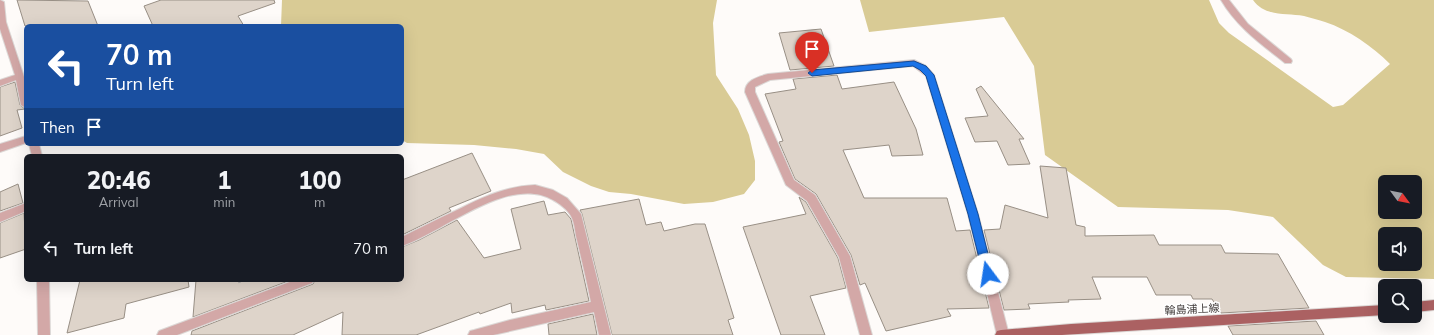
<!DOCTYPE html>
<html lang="en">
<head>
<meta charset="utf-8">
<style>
	body { margin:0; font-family:Mulish,"Noto Sans JP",sans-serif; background:#242831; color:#f1f3f6; height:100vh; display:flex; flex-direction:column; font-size:15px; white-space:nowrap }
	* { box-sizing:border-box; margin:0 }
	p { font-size:13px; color:#9ea1a6 }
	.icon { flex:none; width:22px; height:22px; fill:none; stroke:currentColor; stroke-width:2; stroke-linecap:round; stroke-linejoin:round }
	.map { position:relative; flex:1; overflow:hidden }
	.details { position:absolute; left:24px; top:154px; width:380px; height:128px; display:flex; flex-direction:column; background:#171b24; border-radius:6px; box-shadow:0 4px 16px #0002 }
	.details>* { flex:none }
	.hud { position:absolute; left:24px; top:24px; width:380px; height:122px; border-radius:6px; box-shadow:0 4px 16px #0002; background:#1a4fa0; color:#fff; overflow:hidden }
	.needle { width:26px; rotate:122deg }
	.controls { position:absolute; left:1378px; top:175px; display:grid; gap:8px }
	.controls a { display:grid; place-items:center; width:44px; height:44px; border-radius:6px; background:#171b24; box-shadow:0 4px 16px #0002; font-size:20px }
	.pin { position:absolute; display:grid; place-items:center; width:34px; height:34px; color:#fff; margin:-41px -17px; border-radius:50% 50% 50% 0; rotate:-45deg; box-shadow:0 0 4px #0007 }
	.pin .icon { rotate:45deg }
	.me { position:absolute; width:44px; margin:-22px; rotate:346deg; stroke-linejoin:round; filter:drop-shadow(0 0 3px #0008) }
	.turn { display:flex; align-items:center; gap:14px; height:84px; padding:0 16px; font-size:18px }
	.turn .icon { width:52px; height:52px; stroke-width:2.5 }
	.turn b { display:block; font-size:28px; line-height:34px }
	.then { display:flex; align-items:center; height:38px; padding:0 16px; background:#0003; gap:8px; font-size:15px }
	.eta { display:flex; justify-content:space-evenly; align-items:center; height:68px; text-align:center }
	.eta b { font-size:24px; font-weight:800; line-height:28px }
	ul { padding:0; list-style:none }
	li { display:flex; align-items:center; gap:12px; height:52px; padding:0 16px }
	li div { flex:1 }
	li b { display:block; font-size:15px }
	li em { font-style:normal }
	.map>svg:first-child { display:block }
</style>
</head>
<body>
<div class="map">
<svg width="1434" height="335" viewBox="0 0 1434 335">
	<rect width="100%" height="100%" fill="#fefbf9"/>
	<path fill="#d9cb95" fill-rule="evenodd" d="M282,0H717L713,23L716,75L738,109L749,135L755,161V180L744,194L713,202L684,204L631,194L609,192L591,186L563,172L544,154L516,149L474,145L407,143L402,140V26H281Z
		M860,0H1209L1219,23L1229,33L1333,107L1343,105L1390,64C1372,46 1349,30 1325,22C1319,20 1311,18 1304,16C1286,13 1265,17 1253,0H1434V279L1346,277L1323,265L1273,217L1228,210L1118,207L1045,155L1034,66L1004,17L869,32ZM1385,182H1415V212H1385ZM1385,234H1415V264H1385Z"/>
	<path fill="#ded4ca" stroke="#988f85" d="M17,0L88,1L98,26H25Z
		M161,0H274L275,3L238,16L244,26H153L144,6Z
		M821,29L834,66L790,70L779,33Z
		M837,75L842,89L894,82L916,129L923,155L892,156L889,145L843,150L864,198H947L956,231L970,230L989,308L947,309L951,316L886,331L865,283L860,285L851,255L816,194L795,179L779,142L783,141L765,94L796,89L793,79Z
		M15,82L20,105L25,109L17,110L22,128L0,136V87Z
		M981,86L1024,139H1019L1030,164L1008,165L997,141L975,142L965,118L988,116L976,89Z
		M472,153L491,191L449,208L451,211L402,235V180Z
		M1040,166L1066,168L1076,225L1085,227V236L1154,235L1159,245H1221L1225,253L1278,254L1309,308L1221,313L1212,299H1193L1191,295H1156L1147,277H1092L1101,299L1068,300L1069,302L1028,304L1030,309L1004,310L984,230L1000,229L1005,205L1048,218Z
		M18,184L23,203L0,211V192Z
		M799,197L806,202L838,258L846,288L810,296L825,335H781L743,227L806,214Z
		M639,199L646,225L661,222L664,231L695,224H705L734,318L728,320L733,335H612L582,214L580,210Z
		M544,201L548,215L565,212L571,219L589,301L546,310L545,305L512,313L511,303L480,314L479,312L416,335H342L343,312L293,335H191L192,331L313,284L315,280H402V247L419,240L457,220L484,258L521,249L511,209Z
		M24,213L26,249L0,258V223Z
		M80,280H188L189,287L126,304L124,318L67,333Z
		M196,280H291L193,317Z
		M593,314L597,335H549L548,324Z
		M1316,321L1324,335H1233L1228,326Z"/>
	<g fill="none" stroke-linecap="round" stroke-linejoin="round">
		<g stroke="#dcd8d6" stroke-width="2">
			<path id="minor" d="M0,0L4,2L6,22L26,83V108L21,105L16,80L0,86V80L15,75L0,29Z
				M1221,0H1229L1248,24L1291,59L1292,61L1291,63H1285C1261,44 1237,27 1221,0Z
				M914,60L926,66L934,75L978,214L1009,335H997L968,214L926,76L913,66L770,80L755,87V92L794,180L815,195L850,256L872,335H860L839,257L807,201L786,185L745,92C745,80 758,77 768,74Z
				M26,136V143L0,152V144Z
				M29,144H39L42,156H32Z
				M535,185L553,190L567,198L581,214L611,335H599L594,312L493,335H468L470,331L474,330L510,320L591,302C587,282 582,261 577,240C575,233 575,223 571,216C568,210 559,203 553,200C509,174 444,232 402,246V237C420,228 437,219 455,211C481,198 505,186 535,185Z
				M26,203V211L0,222V213Z
				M37,280H49L50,335H38Z
				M295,280H314L312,283L177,335H157L159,331Z"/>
		</g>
		<g stroke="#dcd8d6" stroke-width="2">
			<path id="primary" d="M1434,300V310L1415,312V302Z
				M1385,305V315L1062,335H995L997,331L1001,330L1071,324Z"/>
		</g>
		<path stroke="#b5b1af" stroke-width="2.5" stroke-dasharray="3 2" stroke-linecap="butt" d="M239,280L240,285"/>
		<use href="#minor" fill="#d3a8a7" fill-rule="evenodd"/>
		<use href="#primary" fill="#ab6162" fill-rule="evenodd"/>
	</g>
	<path fill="#1a73e8" stroke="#114b97" d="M914,61L926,66L934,75L978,214L993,274L992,277L988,278L984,277L983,274L968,214L926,76L920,70L913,66L812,76L808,73L812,70Z"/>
	<g text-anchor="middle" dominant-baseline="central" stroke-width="3" stroke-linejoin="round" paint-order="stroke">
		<g font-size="11" fill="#403a38" stroke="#fff">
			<text transform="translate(1192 309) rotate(-3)">輪島浦上線</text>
		</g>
	</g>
</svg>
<div class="controls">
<a><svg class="needle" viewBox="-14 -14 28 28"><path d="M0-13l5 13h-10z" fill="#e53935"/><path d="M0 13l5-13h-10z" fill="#9ea1a6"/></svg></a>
<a><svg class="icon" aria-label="sound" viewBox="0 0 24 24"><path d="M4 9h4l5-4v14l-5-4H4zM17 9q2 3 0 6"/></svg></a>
<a><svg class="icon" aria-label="search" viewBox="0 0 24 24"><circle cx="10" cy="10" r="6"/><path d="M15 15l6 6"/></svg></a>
</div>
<div class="pin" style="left:812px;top:73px;background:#d93025"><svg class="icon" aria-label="arrive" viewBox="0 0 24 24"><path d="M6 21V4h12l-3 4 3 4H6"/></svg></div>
<svg class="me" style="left:988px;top:274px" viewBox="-20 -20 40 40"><circle r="19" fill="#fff"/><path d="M0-13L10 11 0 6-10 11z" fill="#1a73e8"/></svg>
<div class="hud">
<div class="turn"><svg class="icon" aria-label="left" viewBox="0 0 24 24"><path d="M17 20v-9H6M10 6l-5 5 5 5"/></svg><div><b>70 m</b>Turn left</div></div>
<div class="then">Then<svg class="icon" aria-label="arrive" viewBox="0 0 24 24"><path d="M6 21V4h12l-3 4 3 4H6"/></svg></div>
</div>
<section class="details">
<div class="eta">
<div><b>20:46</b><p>Arrival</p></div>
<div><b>1</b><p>min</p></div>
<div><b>100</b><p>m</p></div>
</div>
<ul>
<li><svg class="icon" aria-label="left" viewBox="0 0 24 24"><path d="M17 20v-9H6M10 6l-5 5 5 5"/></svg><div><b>Turn left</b></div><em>70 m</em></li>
</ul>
</section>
</div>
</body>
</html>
